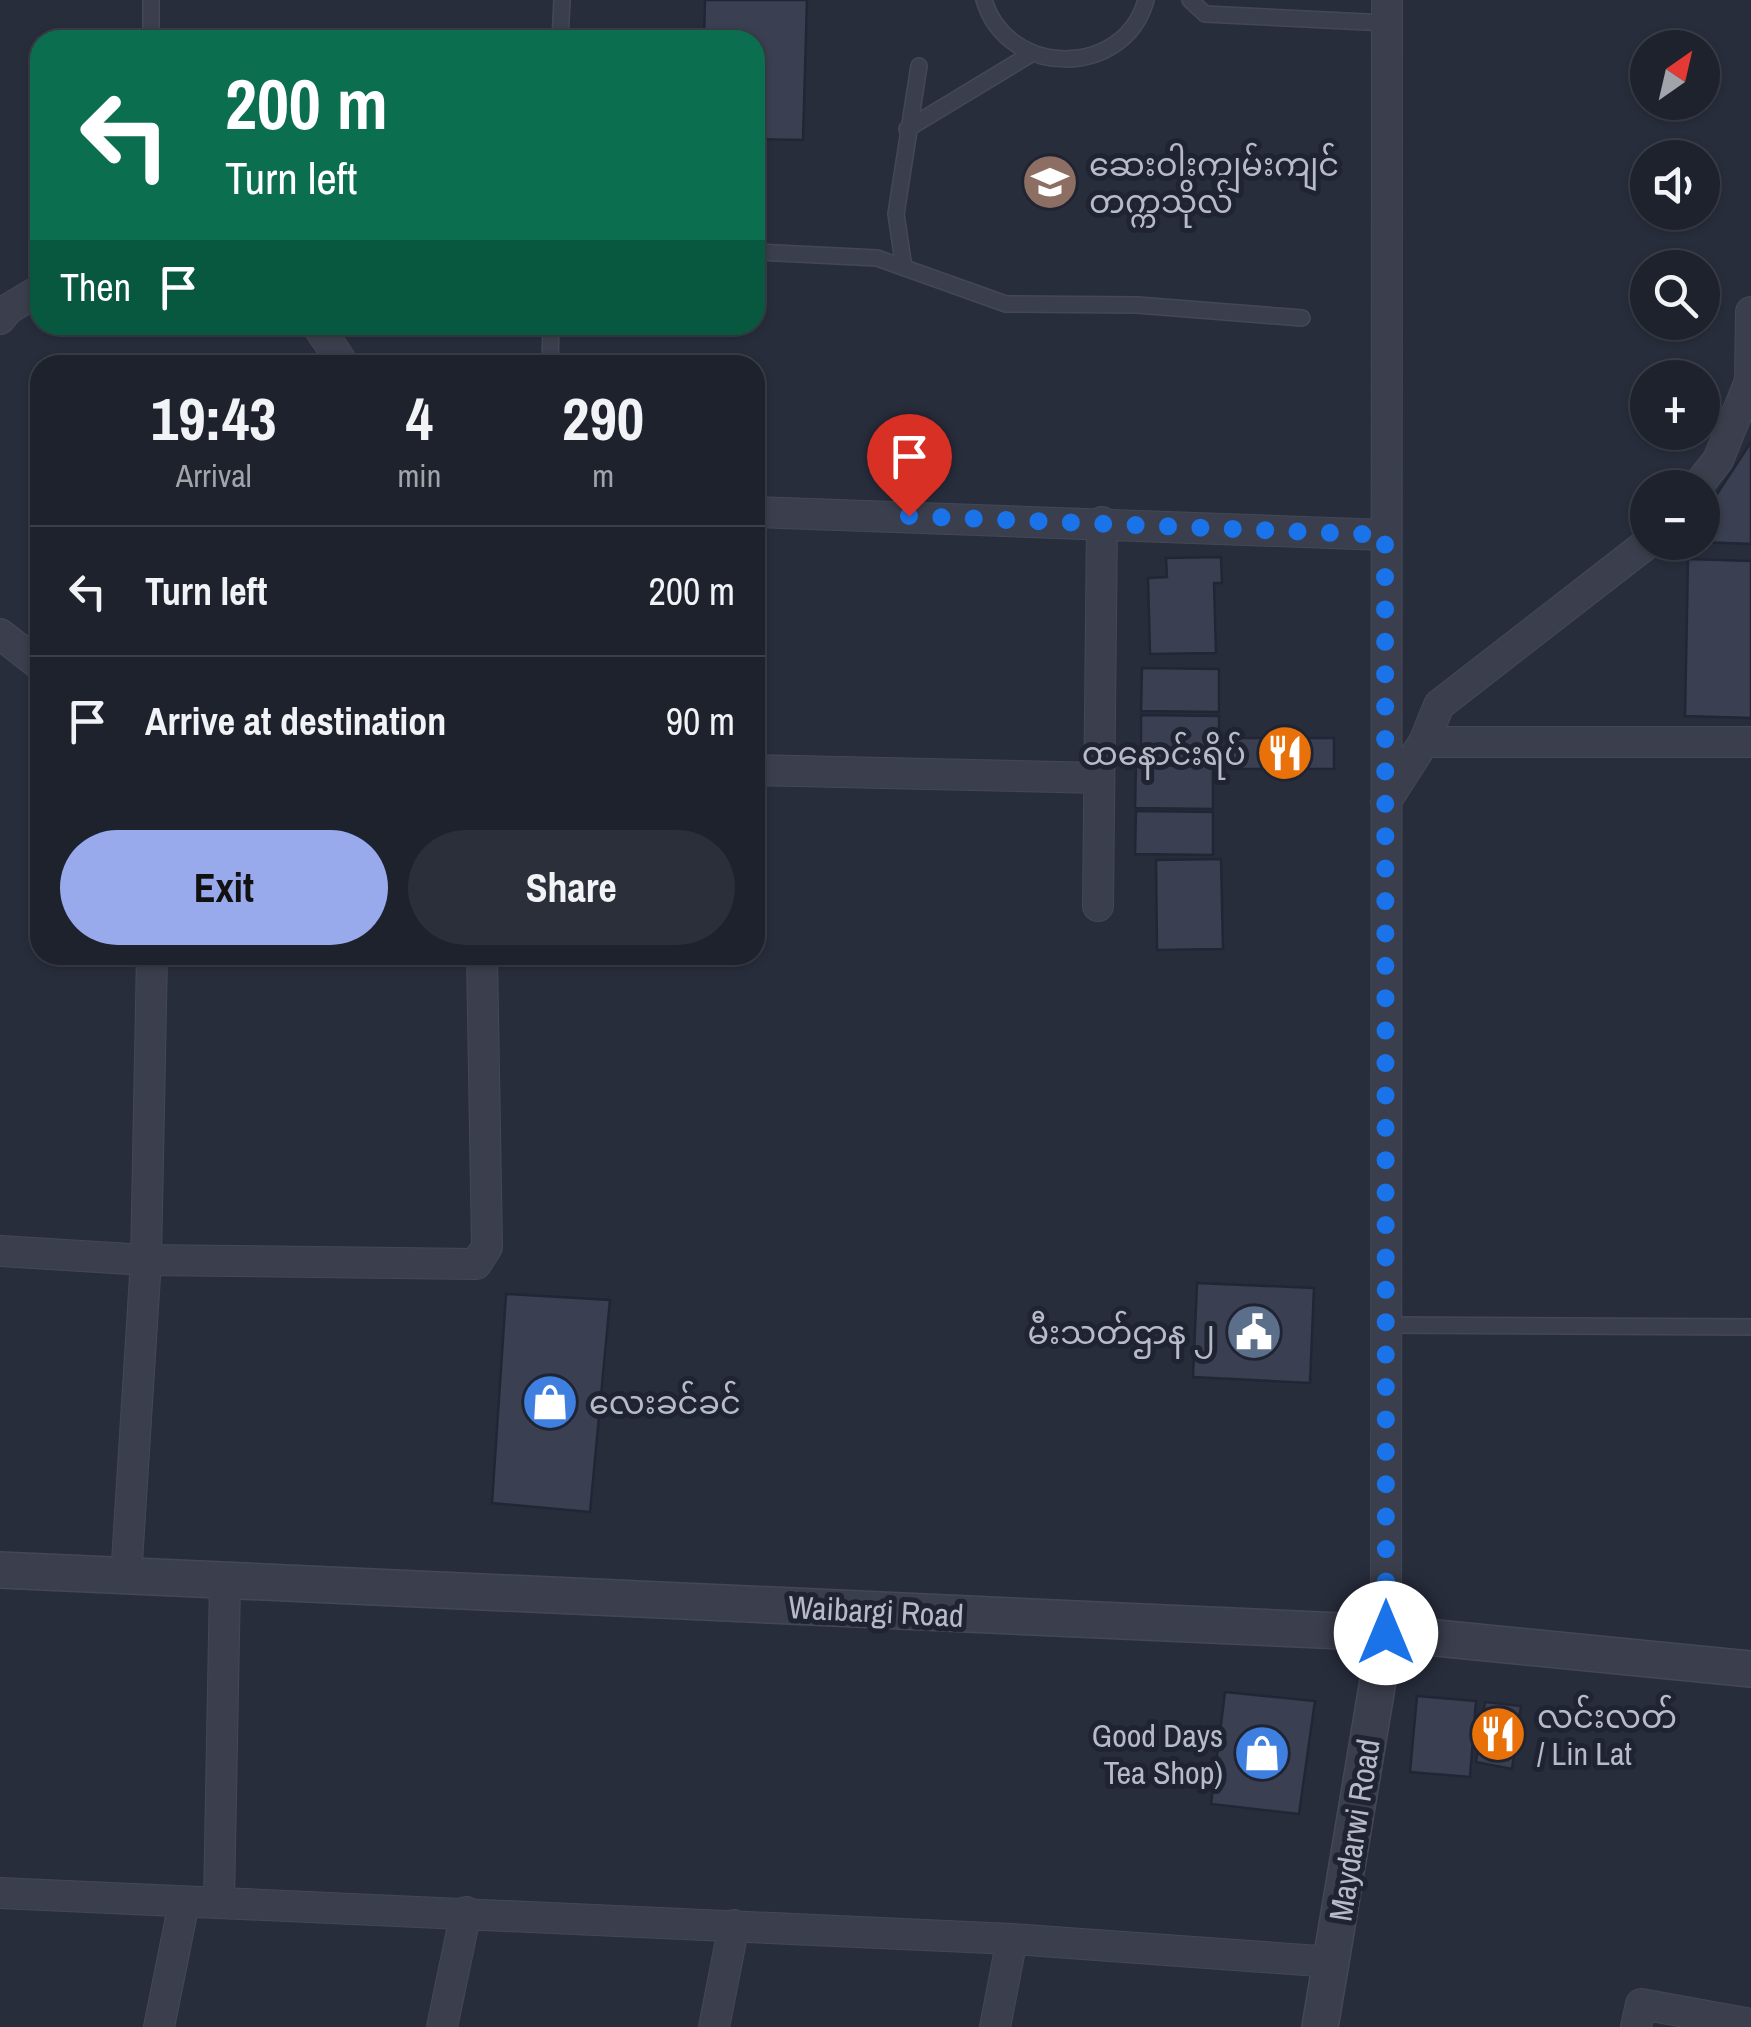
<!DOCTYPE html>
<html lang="en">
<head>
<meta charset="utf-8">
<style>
	body { margin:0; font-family:"Archivo Narrow","Noto Sans Myanmar",sans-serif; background:#2b2f39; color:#f1f3f6; height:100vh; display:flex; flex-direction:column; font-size:38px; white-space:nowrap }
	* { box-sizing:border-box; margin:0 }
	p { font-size:32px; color:#a1a4aa }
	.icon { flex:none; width:55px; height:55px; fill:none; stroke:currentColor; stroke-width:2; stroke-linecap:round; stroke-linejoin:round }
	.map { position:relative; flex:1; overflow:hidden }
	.details { position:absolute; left:30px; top:355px; width:735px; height:610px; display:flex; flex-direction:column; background:#1e222d; border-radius:30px; box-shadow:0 2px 8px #0004,0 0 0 2px #3c3f49 }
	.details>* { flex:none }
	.banner { position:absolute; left:30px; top:30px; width:735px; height:305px; border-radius:30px; box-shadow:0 2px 8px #0004,0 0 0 2px #3c3f49; background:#0b6e4f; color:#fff; overflow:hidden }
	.needle { width:65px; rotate:34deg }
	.controls { position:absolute; left:1630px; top:30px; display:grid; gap:20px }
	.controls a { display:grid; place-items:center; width:90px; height:90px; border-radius:50%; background:#1e222d; box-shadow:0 2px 8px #0004,0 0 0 2px #3c3f49; font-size:50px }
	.pin { position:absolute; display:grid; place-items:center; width:85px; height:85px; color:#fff; margin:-102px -42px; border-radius:50% 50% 50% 0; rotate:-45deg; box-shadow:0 0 10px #0007 }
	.pin .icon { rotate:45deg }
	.me { position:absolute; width:110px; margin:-55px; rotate:0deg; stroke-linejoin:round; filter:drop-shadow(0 0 8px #0008) }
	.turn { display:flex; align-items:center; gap:35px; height:210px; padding:0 30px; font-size:45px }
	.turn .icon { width:130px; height:130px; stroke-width:2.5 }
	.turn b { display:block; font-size:70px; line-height:85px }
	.then { display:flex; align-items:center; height:95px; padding:0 30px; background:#0003; gap:20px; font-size:38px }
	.eta { display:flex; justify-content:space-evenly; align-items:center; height:170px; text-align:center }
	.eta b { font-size:60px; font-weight:800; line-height:70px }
	.primary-button { display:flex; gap:20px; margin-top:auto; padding:20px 30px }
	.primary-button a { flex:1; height:115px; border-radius:60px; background:#98aaec; color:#111; font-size:40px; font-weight:800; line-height:115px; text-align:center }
	.primary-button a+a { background:#2b2f39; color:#f1f3f6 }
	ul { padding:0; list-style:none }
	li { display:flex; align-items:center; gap:30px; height:130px; padding:0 30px; border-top:2px solid #3c3f49 }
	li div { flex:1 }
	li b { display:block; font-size:38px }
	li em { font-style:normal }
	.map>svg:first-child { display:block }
</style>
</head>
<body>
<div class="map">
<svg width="1751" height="2027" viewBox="0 0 1751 2027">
	<rect width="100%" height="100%" fill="#282d3c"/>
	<path fill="#3a4052" stroke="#222634" stroke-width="2.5" d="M705,0H807L803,140L755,139V40H704Z
		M1751,442V544L1702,542V517Z
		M1221,557L1222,583H1214L1216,653L1150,654L1148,578L1167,577L1166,558Z
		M1688,559L1751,561V718L1685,716Z
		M1142,668L1219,669V712L1141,711Z
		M1141,715L1219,716V760L1141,759Z
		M1228,738H1334V769H1229Z
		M1136,765L1213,766V809L1135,808Z
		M1136,811L1213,812V855L1135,854Z
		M1221,859L1223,949L1157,950L1156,860Z
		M1197,1283L1314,1288L1310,1383L1193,1377Z
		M506,1294L610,1300L590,1512L492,1503Z
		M1225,1692L1315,1701L1299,1814L1211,1804Z
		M1417,1696L1476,1701L1470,1777L1410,1772Z
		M1485,1702L1521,1706L1512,1769L1476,1762Z"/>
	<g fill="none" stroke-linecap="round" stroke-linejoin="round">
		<g stroke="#444856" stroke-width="18">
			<path id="service" d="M151,0V40
				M984,0C1007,78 1124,79 1146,0
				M1190,0L1205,14L1387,23
				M560,40L562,0
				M907,129L1031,54
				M755,252L877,258L1006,304L1137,305L1302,318
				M904,268L896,214L919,66
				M550,365L551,325
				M1387,1325L1751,1327"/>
		</g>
		<g stroke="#444856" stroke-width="32">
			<path id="minor" d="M0,319L8,309L40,290
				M317,325L344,365
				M1696,488L1718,460L1750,381L1751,312
				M755,512L1385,535
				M0,634L40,665
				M1424,742H1751
				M755,770L1099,778
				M1386,801L1424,742L1439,705L1649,542
				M1098,906L1102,522
				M0,1251L146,1260L476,1264L487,1247L482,955
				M126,1578L146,1260L152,955
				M1386,1633L1387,0
				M0,1893L1012,1939L1333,1962
				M219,1903L225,1582
				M159,2027L184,1903
				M442,2027L466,1912
				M714,2027L734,1925
				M995,2027L1012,1939
				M1636,2027L1641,2004L1751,2024"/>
		</g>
		<g stroke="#444856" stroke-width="38">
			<path id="tertiary" d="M0,1570L1386,1633L1751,1669
				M1320,2027L1386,1633"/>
		</g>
		<use href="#service" stroke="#3b3f4d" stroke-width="15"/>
		<use href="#minor" stroke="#3b3f4d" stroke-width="30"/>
		<use href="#tertiary" stroke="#3b3f4d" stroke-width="35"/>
	</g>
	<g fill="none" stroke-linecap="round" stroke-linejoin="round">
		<path stroke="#1a73e8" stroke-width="18" stroke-dasharray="0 32.4" d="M909,516L1385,535L1386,1633"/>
	</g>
	<defs>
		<g id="university-disc" transform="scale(2.875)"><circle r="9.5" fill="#8d6e63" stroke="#202432"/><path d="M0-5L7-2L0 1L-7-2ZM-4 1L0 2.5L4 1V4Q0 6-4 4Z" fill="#fff"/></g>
		<g id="restaurant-disc" transform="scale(2.875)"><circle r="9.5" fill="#e8710a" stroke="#202432"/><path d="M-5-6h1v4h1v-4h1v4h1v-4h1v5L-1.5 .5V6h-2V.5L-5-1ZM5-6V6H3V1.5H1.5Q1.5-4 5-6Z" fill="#fff"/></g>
		<g id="civic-disc" transform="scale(2.875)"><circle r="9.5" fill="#5c6f8a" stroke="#202432"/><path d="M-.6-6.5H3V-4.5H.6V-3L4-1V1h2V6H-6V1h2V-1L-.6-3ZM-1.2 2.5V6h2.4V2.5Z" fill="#fff"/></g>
		<g id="shop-disc" transform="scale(2.875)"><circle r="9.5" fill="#3f7fe0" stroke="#202432"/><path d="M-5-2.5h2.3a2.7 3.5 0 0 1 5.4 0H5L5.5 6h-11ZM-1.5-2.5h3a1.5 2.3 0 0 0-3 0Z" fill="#fff"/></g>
	</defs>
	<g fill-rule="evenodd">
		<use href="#university-disc" x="1050" y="182"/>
		<use href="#restaurant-disc" x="1285" y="753"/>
		<use href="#civic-disc" x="1254" y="1332"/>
		<use href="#shop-disc" x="550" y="1402"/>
		<use href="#restaurant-disc" x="1498" y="1734"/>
		<use href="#shop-disc" x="1262" y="1753"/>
	</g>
	<g text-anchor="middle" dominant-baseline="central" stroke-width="10" stroke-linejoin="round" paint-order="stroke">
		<g font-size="32" fill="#b7bbc7" stroke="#202432" text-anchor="start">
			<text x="1089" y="164">ဆေးဝါးကျွမ်းကျင်<tspan x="1089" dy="37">တက္ကသိုလ်</tspan></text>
			<text x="1246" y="753" text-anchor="end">ထနောင်းရိပ်</text>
			<text x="1215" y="1332" text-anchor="end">မီးသတ်ဌာန ၂</text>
			<text x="589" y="1402">လေးခင်ခင်</text>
			<text x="1537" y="1716">လင်းလတ်<tspan x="1537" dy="37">/ Lin Lat</tspan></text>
			<text x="1223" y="1735" text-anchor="end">Good Days<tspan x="1223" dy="37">Tea Shop)</tspan></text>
		</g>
		<g font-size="32" fill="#b7bbc7" stroke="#202432">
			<text transform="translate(876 1611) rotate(3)">Waibargi Road</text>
			<text transform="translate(1354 1830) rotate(-81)">Maydarwi Road</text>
		</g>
	</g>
</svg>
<div class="controls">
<a><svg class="needle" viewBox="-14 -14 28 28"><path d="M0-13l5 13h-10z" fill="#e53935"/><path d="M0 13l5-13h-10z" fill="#a1a4aa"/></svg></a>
<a><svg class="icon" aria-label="sound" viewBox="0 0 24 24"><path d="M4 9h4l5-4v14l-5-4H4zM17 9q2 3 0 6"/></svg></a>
<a><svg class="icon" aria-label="search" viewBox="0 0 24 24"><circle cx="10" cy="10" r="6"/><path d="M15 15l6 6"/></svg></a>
<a>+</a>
<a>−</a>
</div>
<div class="pin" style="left:909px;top:516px;background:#d93025"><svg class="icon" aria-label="arrive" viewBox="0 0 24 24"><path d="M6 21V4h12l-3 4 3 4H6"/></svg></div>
<svg class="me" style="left:1386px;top:1633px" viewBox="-20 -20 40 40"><circle r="19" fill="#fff"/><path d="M0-13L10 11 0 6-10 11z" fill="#1a73e8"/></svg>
<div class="banner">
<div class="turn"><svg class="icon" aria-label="left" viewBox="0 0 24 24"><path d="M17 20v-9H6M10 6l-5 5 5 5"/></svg><div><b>200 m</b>Turn left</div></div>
<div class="then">Then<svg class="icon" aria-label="arrive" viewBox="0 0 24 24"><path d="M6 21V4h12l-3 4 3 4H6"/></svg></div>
</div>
<section class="details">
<div class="eta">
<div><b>19:43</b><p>Arrival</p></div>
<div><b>4</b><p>min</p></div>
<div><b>290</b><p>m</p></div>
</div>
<ul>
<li><svg class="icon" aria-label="left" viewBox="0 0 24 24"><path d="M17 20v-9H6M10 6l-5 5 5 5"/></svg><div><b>Turn left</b></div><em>200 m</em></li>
<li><svg class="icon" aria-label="arrive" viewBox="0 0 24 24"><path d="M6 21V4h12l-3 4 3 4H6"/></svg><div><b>Arrive at destination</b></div><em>90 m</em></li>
</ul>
<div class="primary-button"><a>Exit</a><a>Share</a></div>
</section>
</div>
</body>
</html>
